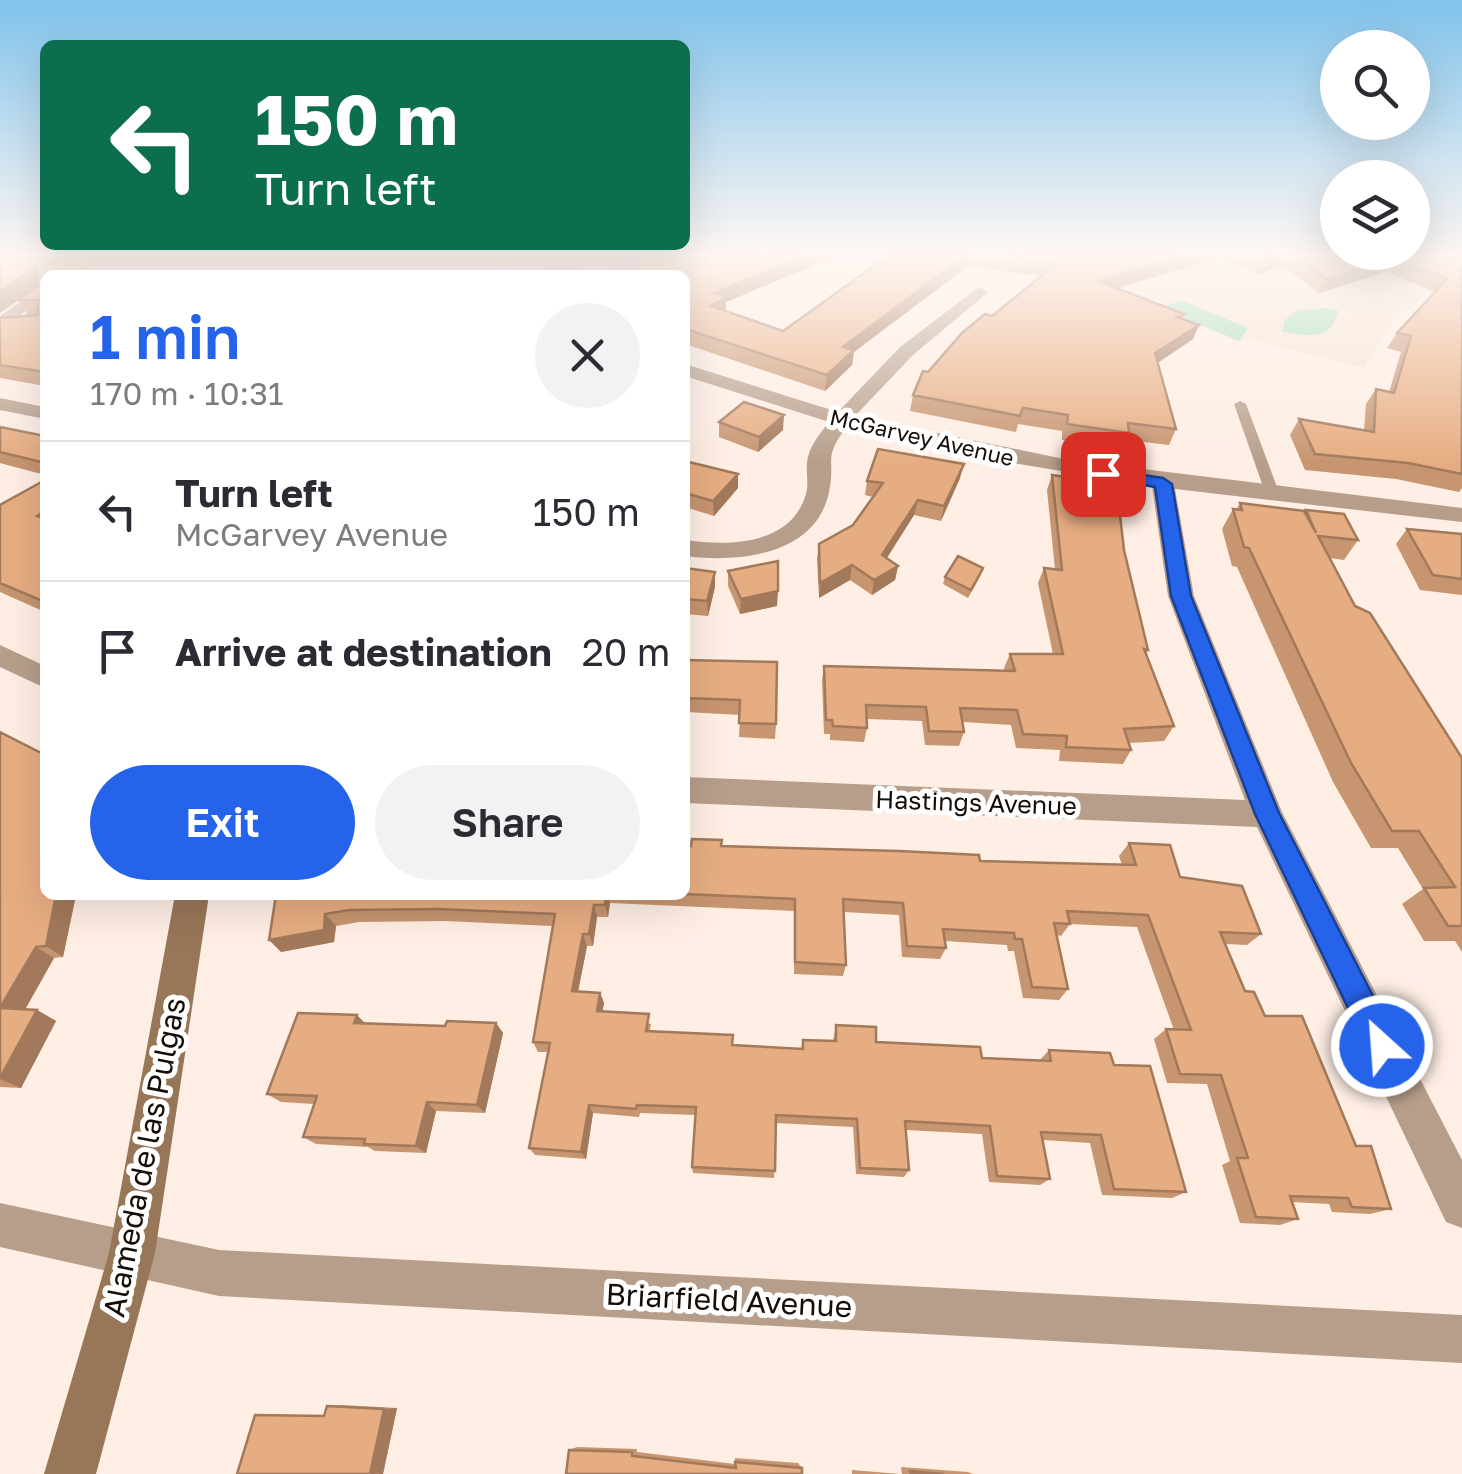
<!DOCTYPE html>
<html lang="en">
<head>
<meta charset="utf-8">
<style>
	body { margin:0; font-family:"Golos Text",sans-serif; background:#f2f2f3; color:#2b2b33; height:100vh; display:flex; flex-direction:column; font-size:38px; white-space:nowrap }
	* { box-sizing:border-box; margin:0 }
	p { font-size:32px; color:#7c7c81 }
	.icon { flex:none; width:55px; height:55px; fill:none; stroke:currentColor; stroke-width:2; stroke-linecap:round; stroke-linejoin:round }
	.map { position:relative; flex:1; overflow:hidden }
	.panel { position:absolute; left:40px; top:270px; width:650px; height:630px; display:flex; flex-direction:column; background:#fff; border-radius:15px; box-shadow:0 10px 40px #0002 }
	.panel>* { flex:none }
	.hud { position:absolute; left:40px; top:40px; width:650px; height:210px; border-radius:15px; box-shadow:0 10px 40px #0002; background:#0b6e4f; color:#fff; overflow:hidden }
	.controls { position:absolute; left:1320px; top:30px; display:grid; gap:20px }
	.controls a { display:grid; place-items:center; width:110px; height:110px; border-radius:50%; background:#fff; box-shadow:0 10px 40px #0002; font-size:50px }
	.pin { position:absolute; display:grid; place-items:center; width:85px; height:85px; color:#fff; margin:-42px; border-radius:20px; box-shadow:0 5px 15px #0006 }
	.me { position:absolute; width:110px; margin:-55px; rotate:334deg; stroke-linejoin:round; filter:drop-shadow(0 0 8px #0008) }
	.turn { display:flex; align-items:center; gap:35px; height:210px; padding:0 50px; font-size:45px }
	.turn .icon { width:130px; height:130px; stroke-width:2.5 }
	.turn b { display:block; font-size:70px; line-height:85px }
	.round { display:grid; place-items:center; flex:none; width:105px; height:105px; border-radius:52px; background:#f2f2f3 }
	.head { display:flex; align-items:center; justify-content:space-between; height:170px; padding:0 50px }
	h1 { font-size:60px; font-weight:600; line-height:75px; color:#2563eb }
	.cta { display:flex; gap:20px; margin-top:auto; padding:20px 50px }
	.cta a { flex:1; height:115px; border-radius:60px; background:#2563eb; color:#fff; font-size:40px; font-weight:600; line-height:115px; text-align:center }
	.cta a+a { background:#f2f2f3; color:#2b2b33 }
	ul { padding:0; list-style:none }
	li { display:flex; align-items:center; gap:30px; height:140px; padding:0 50px; border-top:2px solid #e1e1e2 }
	li div { flex:1 }
	li b { display:block; font-size:38px }
	li em { font-style:normal }
	.map>svg:first-child { display:block }
</style>
</head>
<body>
<div class="map">
<svg width="1462" height="1474" viewBox="0 0 1462 1474">
	<rect width="100%" height="100%" fill="#feeee4"/>
	<path fill="#f4e5d2" d="M1031,256H1462V274L1430,286L1417,303L1395,318L1364,368L1245,338L1240,343Z"/>
	<path fill="#97deb8" d="M1181,300L1248,328L1239,341L1162,308Z
		M1329,308L1338,310C1333,341 1308,336 1283,332L1284,321L1298,310Z"/>
	<g fill="none" stroke-linecap="round" stroke-linejoin="round">
		<path fill="#b69e8a" fill-rule="evenodd" d="M1240,401L1246,404L1280,495L1278,498H1268L1266,495L1234,404Z"/>
		<path fill="#b69e8a" fill-rule="evenodd" d="M45,284V297L0,329V316Z
			M979,287L987,292L985,295L913,355L855,416L1069,460L1462,508V522L1175,489L1194,596L1282,812L1462,1160V1228L1446,1222L1257,827L685,803V777L1245,800L1168,596L1152,486L971,456L847,427C822,458 836,460 829,492C816,556 737,563 685,556V540C728,546 791,546 806,494C809,484 806,473 807,463C808,447 820,434 829,422L685,376V364L838,412L900,347Z
			M0,398L45,407V419L0,410Z
			M0,645L45,666V688L0,667Z
			M0,1203L219,1250L1462,1315V1363L219,1296L0,1247Z"/>
		<path fill="#987658" fill-rule="evenodd" d="M175,895H209L155,1253L96,1474H44L109,1253Z"/>
	</g>
	<path fill="#c79570" d="M0,256H71L62,264H67L76,256H648L634,264H643L658,256H836L726,302V311L783,331L888,256H1462V488L1459,492L1396,479L1305,470L1290,435L1299,419L1364,430L1366,404L1376,389L1389,392L1401,352L1387,348L1397,333L1435,292L1385,272L1319,293L1283,266L1259,274L1221,258L1117,288L1184,314L1182,318L1199,325L1193,339L1158,363L1176,429L1169,445L1127,440L1123,449L1062,440V431L1018,424L1016,432L910,411L913,395L923,371L928,372L962,333L985,314L992,316L1040,276L968,266L854,352L852,365L825,391L685,344V275H45V386L0,378V318L38,315H28L19,300L38,285L0,313Z
		M719,422L783,430L758,452L719,437Z
		M0,427L45,436V475L0,463Z
		M685,465L738,474V488L714,516L685,507Z
		M1052,475L1081,492L1124,550L1148,650L1146,654L1174,726L1164,741L1129,743L1131,750L1123,764L1059,761L1060,750L1016,748L1011,725L963,722L964,732L959,746L925,745L922,721L867,719V728L864,742L830,740V734H824L822,680L824,666L1005,671L1004,668L1010,654H1053L1038,583L1044,568L1055,569L1047,490Z
		M960,478L941,521L914,515L887,558L898,566L895,580L872,595L850,580L819,598L817,559L819,544L853,525L873,497L865,495L867,481Z
		M45,480V612L0,592V505Z
		M1240,503L1305,511L1306,510L1358,540L1344,560L1329,558L1355,606L1462,758V952L1455,941H1424L1402,904L1423,889L1398,848H1371L1333,782L1237,567L1232,566L1222,529L1233,509L1236,510Z
		M1407,529L1462,534V595L1420,590L1396,544Z
		M685,568L715,587L708,616L685,614Z
		M728,571L777,606L740,614L728,586Z
		M981,575L968,598L943,584L945,577Z
		M685,660L776,724L775,739L739,737L740,715L686,712L685,719Z
		M0,732L45,895H76L63,957L54,958L25,1010H37L56,1021L21,1088L0,1087Z
		M1129,843L1261,934L1247,945L1225,944L1245,991L1356,1146L1391,1209L1370,1214L1332,1212L1329,1204L1292,1202L1298,1219L1280,1225L1240,1223L1222,1165L1230,1161L1207,1084L1167,1083L1154,1039L1166,1029L1174,1030L1137,927L1070,924L1061,936L1057,935L1068,989L1059,1000L1023,998L1014,951H1008L1007,945L945,941L946,948L940,959L902,957L899,915L844,912L846,965L843,976L794,974V911L610,903L608,917H597L593,946H587L578,991L600,993L604,1003L602,1011L651,1024L650,1031L732,1045L801,1049L803,1040L833,1041L836,1025L876,1042L982,1058L1040,1060L1049,1050L1114,1065L1186,1192L1172,1198L1102,1195L1090,1143L1043,1140L1050,1179L1040,1185L989,1182L982,1134L906,1130L909,1170L904,1177L856,1174L853,1127L776,1123L774,1178L693,1173L692,1167L695,1115L640,1113L639,1117L593,1113L586,1159L535,1155L529,1148L548,1052H538L533,1042L553,926L445,921L359,922L336,926L334,942L281,952L276,895H685V845L721,846L980,861L1122,865L1119,856Z
		M496,1023L503,1033L485,1113L436,1111L426,1153L375,1151L368,1147L316,1144L303,1137L314,1104L281,1102L267,1094L366,1024L445,1026Z
		M342,1405L397,1408L383,1474L255,1415H324L327,1406Z
		M577,1447L637,1449V1452L735,1464V1458L798,1463L802,1468L566,1474L569,1450Z
		M901,1467L968,1472L973,1474H902Z
		M852,1470L900,1474H852Z"/>
	<path fill="#a2795b" d="M46,256H71L53,272L44,264V258Z
		M620,256H648L619,272L617,263L618,258Z
		M804,256H836L726,302V311L711,306L715,293Z
		M965,256H970L968,266L854,352L852,365L825,391L827,375L843,347Z
		M1183,256H1221L1093,295L1098,281Z
		M1276,256H1288L1283,266L1259,274L1266,260Z
		M1393,258L1385,272L1319,293L1327,279Z
		M558,265L559,275H537Z
		M37,266L45,281L0,313V292Z
		M1199,325L1193,339L1149,368L1155,353Z
		M784,415L783,430L758,452L759,437Z
		M964,464L960,478L941,521L944,506Z
		M738,474V488L714,516L713,501Z
		M918,500L914,515L879,570L882,555Z
		M852,565L850,580L819,598L820,583Z
		M898,566L895,580L872,595L874,580Z
		M715,572V587L708,616L707,601Z
		M778,591L777,606L740,614L741,599Z
		M56,895H76L63,957L46,946Z
		M606,895H608L610,903L608,917L605,905Z
		M594,905L597,917L593,946L589,934Z
		M325,914L336,926L334,942L281,952L269,940Z
		M583,934L587,946L576,1002L572,991Z
		M36,947L54,958L20,1018L0,1008Z
		M600,993L604,1003L601,1021L597,1011Z
		M37,1010L56,1021L21,1088L0,1079Z
		M357,1015L367,1025L354,1023Z
		M496,1023L503,1033L485,1113L477,1105Z
		M427,1102L436,1111L426,1153L416,1146Z
		M589,1105L593,1113L586,1159L581,1152Z
		M397,1408L383,1474H370L384,1409Z"/>
	<path fill="#e7ad82" stroke="#a2795b" stroke-width="2.5" d="M0,256H46L44,258V264H67L76,256H620L618,258L617,263L643,264L658,256H804L715,293L726,297L711,306L783,331L888,256H965L843,347L854,350L827,375L685,329V275H588L558,265L537,275H45V372L0,365V318L38,315V300H19L38,286L37,266L0,292Z
		M1004,256H1183L1098,281L1184,314L1177,317L1199,325L1155,353L1176,429L1128,423L1129,433L1067,424L1068,415L1023,408L1020,416L913,395L923,371L928,372L962,333L985,314L992,316L1056,264Z
		M1258,256H1276L1266,260Z
		M1296,256H1462V474L1408,463L1315,454L1299,419L1374,432L1376,389L1394,393L1411,336L1397,333L1447,279L1393,258L1327,279Z
		M744,402L784,415L759,437L719,422Z
		M0,427L45,436V463L0,452Z
		M878,449L964,464L944,506L918,500L882,555L898,566L874,580L852,565L820,583L819,544L853,525L883,483L867,481Z
		M689,462L738,474L713,501L685,493V465Z
		M1052,475L1080,479L1081,492L1118,498L1124,550L1148,650L1144,649L1174,726L1124,729L1131,750L1066,747L1067,736L1023,734L1017,710L960,708L964,732L929,731L926,707L866,705L867,728L833,726L832,720H826L824,666L1015,671L1010,654H1063L1044,568L1062,570Z
		M45,480V511L37,516L45,519V602L0,583V505Z
		M1240,503L1304,511L1316,533L1306,510L1344,514L1358,540L1318,536L1355,606L1370,613L1462,758V926H1448L1424,888L1455,887L1419,831H1392L1351,763L1249,548L1244,547L1233,509L1242,510Z
		M1407,529L1462,534V579L1433,575Z
		M958,556L983,568L971,590L945,577Z
		M778,561V591L741,599L728,571Z
		M685,568L715,572L707,601L685,599Z
		M685,660L777,662L776,724L739,723L740,700L685,698Z
		M0,732L45,755V895H56L46,946L36,947L0,1008L37,1010L0,1078Z
		M692,839L722,840L721,846L899,851L979,855L980,861L1136,865L1129,843L1170,845L1180,877L1242,886L1261,934L1220,932L1245,991L1254,992L1265,1016H1302L1356,1146H1371L1391,1209L1352,1207L1348,1198L1290,1196L1298,1219L1256,1217L1237,1158H1248L1221,1075L1180,1074L1166,1029L1191,1030L1148,915L1067,911L1070,924L1054,923L1068,989L1032,987L1022,939H1015L1014,933L943,929L946,948L907,946L903,903L843,899L846,965L795,962V899L685,894V845L691,846Z
		M276,895H606L605,905H594L589,934H583L572,991L600,993L597,1011L649,1014L646,1031L733,1035L732,1045L803,1049V1040L836,1041V1025L876,1027V1042L980,1047L982,1058L1051,1061L1049,1050L1110,1053L1114,1065L1150,1066L1186,1192L1114,1189L1101,1135L1041,1132L1050,1179L997,1176L990,1126L905,1121L909,1170L860,1168L857,1119L776,1115L775,1171L692,1167L696,1107L637,1105L636,1109L589,1105L581,1152L529,1148L550,1043L533,1042L555,914L438,909L349,910L325,914L324,930L269,940Z
		M298,1013L357,1015L354,1023L445,1026L447,1021L496,1023L477,1105L427,1102L416,1146L364,1144L365,1139L303,1137L317,1096L267,1094Z
		M327,1406L384,1409L370,1474H237L255,1415L324,1416Z
		M569,1450L632,1452V1456L736,1468L735,1462L802,1468V1474H566Z
		M910,1471L944,1474H911Z"/>
	<linearGradient id="sky" x2="0" y2="1"><stop stop-color="#80c3ec"/><stop offset="0.55" stop-color="#fff7f3"/><stop offset="1" stop-color="#fff7f3" stop-opacity="0"/></linearGradient>
	<rect width="1462" height="463" fill="url(#sky)"/>
	<path fill="#2563eb" stroke="#184099" stroke-width="2.5" d="M1103,469L1163,478L1172,484L1191,596L1279,813L1393,1035L1397,1046L1393,1056L1382,1060L1371,1056L1255,814L1171,596L1155,487L1097,477V470Z"/>
	<g text-anchor="middle" dominant-baseline="central" stroke-width="10" stroke-linejoin="round" paint-order="stroke">
		<g font-size="22" fill="#150d07" stroke="#fff">
			<text transform="translate(922 437) rotate(13)">McGarvey Avenue</text>
		</g>
		<g font-size="25" fill="#150d07" stroke="#fff">
			<text transform="translate(976 802) rotate(2)">Hastings Avenue</text>
		</g>
		<g font-size="30" fill="#150d07" stroke="#fff">
			<text transform="translate(144 1157) rotate(-79)">Alameda de las Pulgas</text>
			<text transform="translate(729 1300) rotate(3)">Briarfield Avenue</text>
		</g>
	</g>
</svg>
<div class="controls">
<a><svg class="icon" aria-label="search" viewBox="0 0 24 24"><circle cx="10" cy="10" r="6"/><path d="M15 15l6 6"/></svg></a>
<a><svg class="icon" aria-label="layers" viewBox="0 0 24 24"><path d="M12 4l9 5-9 5-9-5zM3 14l9 5 9-5"/></svg></a>
</div>
<div class="pin" style="left:1103px;top:474px;background:#d93025"><svg class="icon" aria-label="arrive" viewBox="0 0 24 24"><path d="M6 21V4h12l-3 4 3 4H6"/></svg></div>
<svg class="me" style="left:1382px;top:1046px" viewBox="-20 -20 40 40"><circle r="17" fill="#2563eb" stroke="#fff" stroke-width="3"/><path d="M0-11L8 9 0 5-8 9z" fill="#fff"/></svg>
<div class="hud">
<div class="turn"><svg class="icon" aria-label="left" viewBox="0 0 24 24"><path d="M17 20v-9H6M10 6l-5 5 5 5"/></svg><div><b>150 m</b>Turn left</div></div>
</div>
<section class="panel">
<div class="head"><div><h1>1 min</h1><p>170 m · 10:31</p></div><a class="round"><svg class="icon" aria-label="close" viewBox="0 0 24 24"><path d="M6 6l12 12M18 6L6 18"/></svg></a></div>
<ul>
<li><svg class="icon" aria-label="left" viewBox="0 0 24 24"><path d="M17 20v-9H6M10 6l-5 5 5 5"/></svg><div><b>Turn left</b><p>McGarvey Avenue</p></div><em>150 m</em></li>
<li><svg class="icon" aria-label="arrive" viewBox="0 0 24 24"><path d="M6 21V4h12l-3 4 3 4H6"/></svg><div><b>Arrive at destination</b></div><em>20 m</em></li>
</ul>
<div class="cta"><a>Exit</a><a>Share</a></div>
</section>
</div>
</body>
</html>
